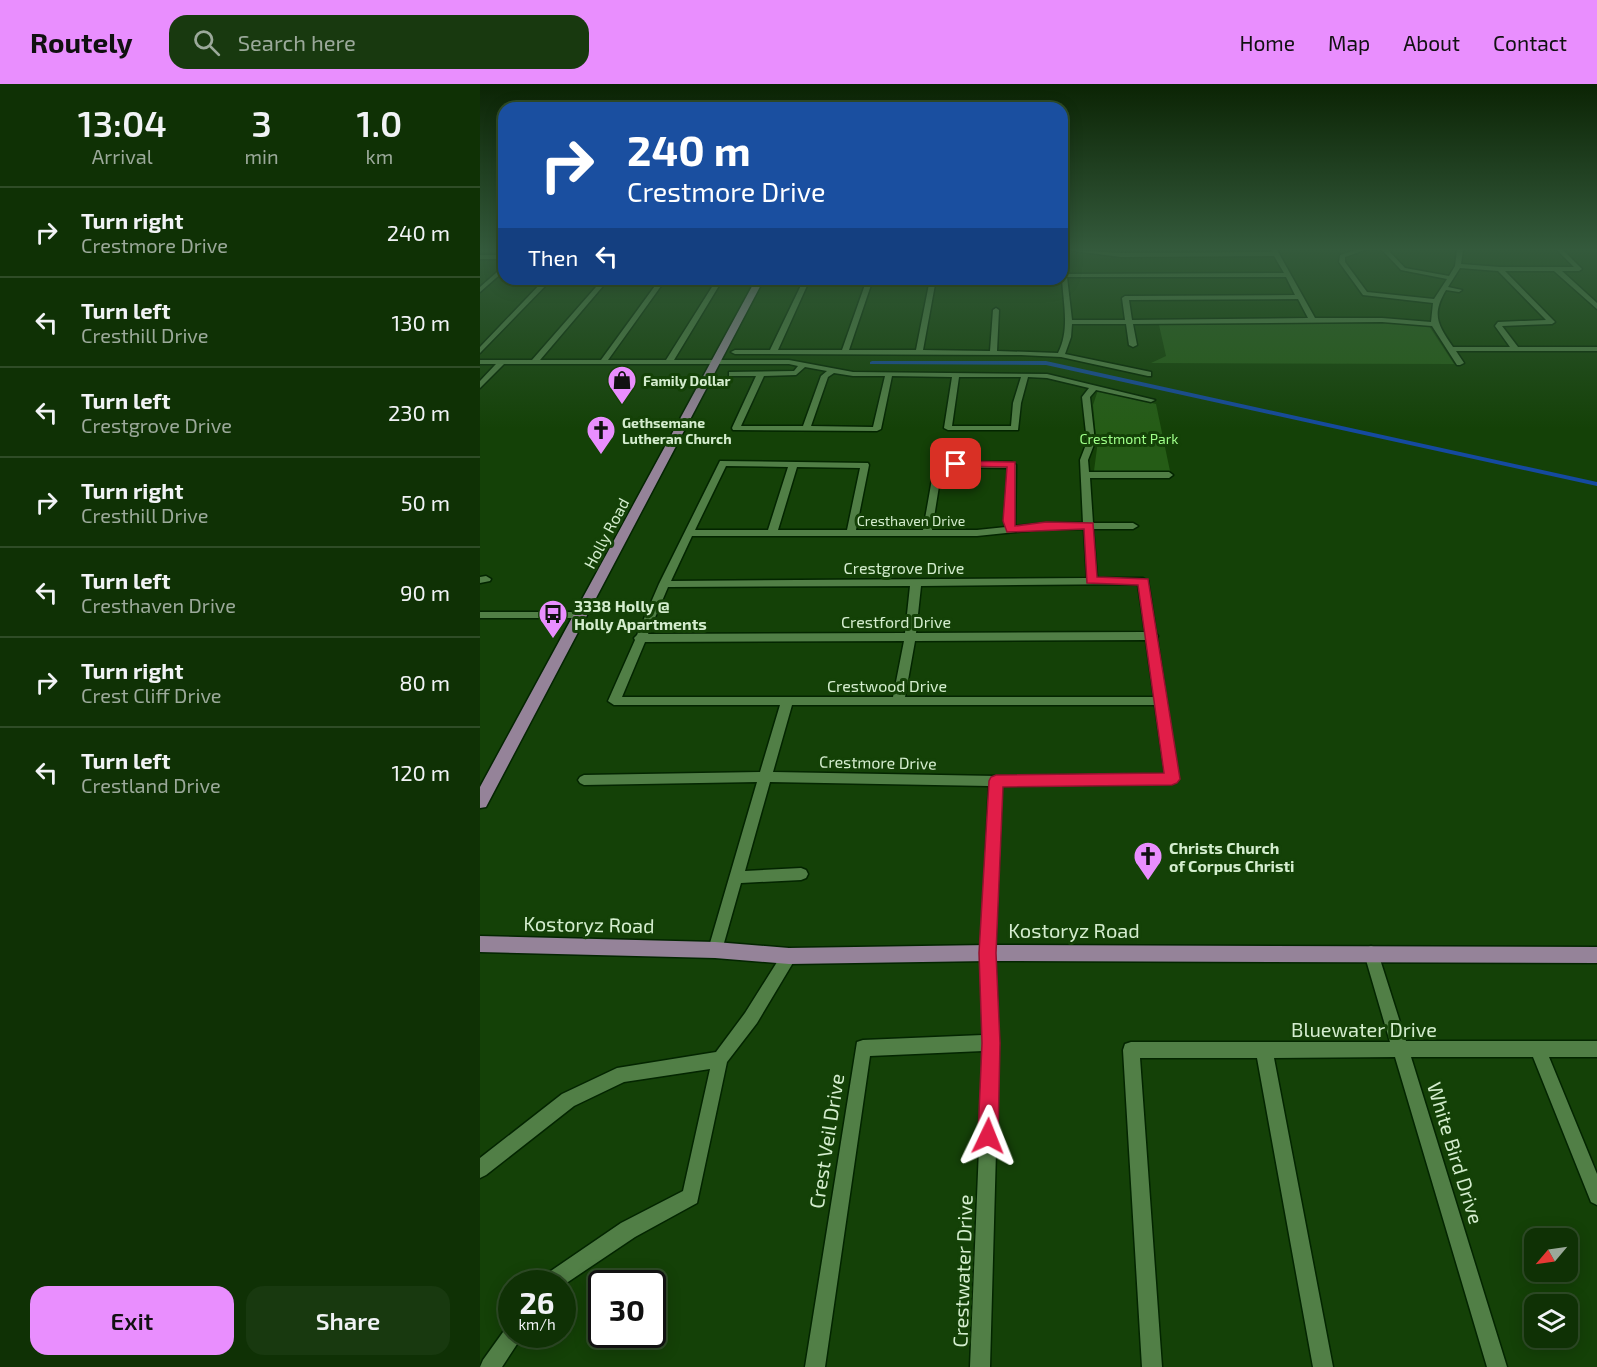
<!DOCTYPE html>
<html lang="en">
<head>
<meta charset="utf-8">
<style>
	body { margin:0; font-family:"Exo 2",sans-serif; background:#18390f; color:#f1f3f6; height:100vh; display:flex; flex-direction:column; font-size:22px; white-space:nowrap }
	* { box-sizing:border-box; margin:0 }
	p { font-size:20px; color:#9ba99a }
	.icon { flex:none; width:33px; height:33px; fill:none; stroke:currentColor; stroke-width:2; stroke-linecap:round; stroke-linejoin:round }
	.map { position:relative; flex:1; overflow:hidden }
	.details { display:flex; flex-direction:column; background:#0f3105; width:480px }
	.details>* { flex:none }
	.banner { position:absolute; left:18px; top:18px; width:570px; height:183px; border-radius:18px; box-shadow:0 3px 15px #0003,0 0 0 2px #2f4c27; background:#1a4fa0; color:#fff; overflow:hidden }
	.needle { width:39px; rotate:241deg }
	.tools { position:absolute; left:1044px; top:1144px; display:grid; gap:12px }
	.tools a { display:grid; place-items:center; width:54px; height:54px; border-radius:12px; background:#0f3105; box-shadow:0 3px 15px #0003,0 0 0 2px #2f4c27; font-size:30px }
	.speed { position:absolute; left:18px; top:1186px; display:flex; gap:12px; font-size:30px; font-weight:700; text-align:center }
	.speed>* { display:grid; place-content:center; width:78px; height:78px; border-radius:50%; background:#0f3105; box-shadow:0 3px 15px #0003,0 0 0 2px #2f4c27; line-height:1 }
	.speed small { font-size:15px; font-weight:400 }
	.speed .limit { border:3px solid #111; border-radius:9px; background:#fff; color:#111 }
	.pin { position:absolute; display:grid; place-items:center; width:51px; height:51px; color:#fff; margin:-26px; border-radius:12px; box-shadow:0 3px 9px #0006 }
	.me { position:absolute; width:66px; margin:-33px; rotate:2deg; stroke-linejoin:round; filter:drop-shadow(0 0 4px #0008) }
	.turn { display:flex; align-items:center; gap:21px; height:126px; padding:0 30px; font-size:27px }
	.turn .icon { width:78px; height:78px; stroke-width:2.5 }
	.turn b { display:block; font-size:42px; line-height:51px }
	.then { display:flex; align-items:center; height:57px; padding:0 30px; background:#0003; gap:12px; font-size:22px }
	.eta { display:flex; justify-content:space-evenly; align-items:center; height:102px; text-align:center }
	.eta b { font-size:36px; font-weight:600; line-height:42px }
	.primary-button { display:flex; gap:12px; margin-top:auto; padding:12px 30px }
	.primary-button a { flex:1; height:69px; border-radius:18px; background:#e98efe; color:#111; font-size:24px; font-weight:600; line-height:69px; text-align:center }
	.primary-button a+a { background:#18390f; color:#f1f3f6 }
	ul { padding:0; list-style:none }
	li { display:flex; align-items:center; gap:18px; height:90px; padding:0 30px; border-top:2px solid #2f4c27 }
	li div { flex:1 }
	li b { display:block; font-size:22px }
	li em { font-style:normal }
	header { display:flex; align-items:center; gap:36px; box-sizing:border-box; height:84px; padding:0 30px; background:#e98efe; color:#111 }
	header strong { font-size:28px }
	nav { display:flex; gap:33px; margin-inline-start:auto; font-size:21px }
	.search { width:420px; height:54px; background:#18390f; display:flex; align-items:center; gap:15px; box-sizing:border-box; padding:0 21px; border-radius:18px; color:#9ba99a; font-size:22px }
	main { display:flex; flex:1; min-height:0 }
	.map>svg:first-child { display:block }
</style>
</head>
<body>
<header>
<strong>Routely</strong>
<div class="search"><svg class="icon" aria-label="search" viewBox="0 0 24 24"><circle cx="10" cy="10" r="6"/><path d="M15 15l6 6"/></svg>Search here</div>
<nav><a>Home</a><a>Map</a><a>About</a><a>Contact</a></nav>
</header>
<main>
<section class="details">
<div class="eta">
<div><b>13:04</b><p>Arrival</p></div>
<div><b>3</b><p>min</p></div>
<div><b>1.0</b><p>km</p></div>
</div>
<ul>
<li><svg class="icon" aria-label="right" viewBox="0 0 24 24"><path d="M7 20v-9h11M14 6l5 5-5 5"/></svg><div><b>Turn right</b><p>Crestmore Drive</p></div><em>240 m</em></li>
<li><svg class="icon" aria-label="left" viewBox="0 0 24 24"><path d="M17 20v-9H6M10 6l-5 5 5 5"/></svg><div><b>Turn left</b><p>Cresthill Drive</p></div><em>130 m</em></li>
<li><svg class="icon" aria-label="left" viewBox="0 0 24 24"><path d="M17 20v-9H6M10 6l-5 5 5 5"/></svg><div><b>Turn left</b><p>Crestgrove Drive</p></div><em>230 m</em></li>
<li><svg class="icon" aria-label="right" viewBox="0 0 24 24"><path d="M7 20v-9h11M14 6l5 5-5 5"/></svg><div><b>Turn right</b><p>Cresthill Drive</p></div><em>50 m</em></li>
<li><svg class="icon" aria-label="left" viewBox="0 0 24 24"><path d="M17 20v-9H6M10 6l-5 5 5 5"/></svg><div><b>Turn left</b><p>Cresthaven Drive</p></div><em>90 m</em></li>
<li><svg class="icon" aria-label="right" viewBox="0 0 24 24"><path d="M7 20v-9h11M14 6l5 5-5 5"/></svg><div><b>Turn right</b><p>Crest Cliff Drive</p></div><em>80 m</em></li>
<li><svg class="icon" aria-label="left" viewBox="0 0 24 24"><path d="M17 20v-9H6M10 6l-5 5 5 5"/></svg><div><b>Turn left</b><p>Crestland Drive</p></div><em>120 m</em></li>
</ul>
<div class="primary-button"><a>Exit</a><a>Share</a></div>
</section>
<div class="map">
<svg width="1117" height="1283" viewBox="0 0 1117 1283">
	<rect width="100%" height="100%" fill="#144107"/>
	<path fill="#255c16" d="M844,239H907L949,242L974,280L671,279L686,272L679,241Z
		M618,306L676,320L690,387H614L617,364L613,321Z"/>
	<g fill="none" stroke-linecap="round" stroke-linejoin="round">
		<path fill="#154a9f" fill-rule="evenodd" d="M392,277H566L1117,398V402L566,281L390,280V278Z"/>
		<g stroke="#032500" stroke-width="3">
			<path id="minor" d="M587,166L641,169L792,168L791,166H797L835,234H902L951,238L953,219L883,211L859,178L860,171L877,166H885L865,173V178L887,208L954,215L967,195L921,186L902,166H908L925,184L969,192L975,182L977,166H983L981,180L1020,183H1094L1077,166H1083L1102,185L1099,187H1082L1117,219V225L1074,187H1025L1075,238L1072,240L1022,242L1038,263H1117V267H976L984,279L980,281H977L952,242L902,238L653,240L657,261L653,263L649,261L646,240H592L591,253L585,270L671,288V292H668L581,273L541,271L255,270L251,268L255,266H290L324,195H330L298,266H362L387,195H393L369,266H436L450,195H456L443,266L510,267L513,226L516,224L519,226L517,267L578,269C591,244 582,215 582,190L804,189L794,172L641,173ZM980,184L1018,187L1066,236L1018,238L1015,242L1030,263H973C958,241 951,231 966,206L979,208L982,206L968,203ZM587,193H806L815,211L645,212L642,214L645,236H592ZM818,215L828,234L652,236L649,216Z
				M0,171H24V175H0Z
				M24,182V187L0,208V203Z
				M65,195H72L0,269V263Z
				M123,195H129L60,276H121L180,195H186L128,276H186L237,195H243L194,276H309L373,288L567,290L675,316L671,318L616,306L610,313L615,358L608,376L609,388H689L693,391L689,394H610L613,439H653L658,442L653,445H613L617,494H663L668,497L676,549L678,552L677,554L698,695L696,698L692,700L522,702L515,869L519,959L510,1283H490L503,967L390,972L345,1283H325L377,958L383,956L503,951L501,869L509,702L290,698L265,787L321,784L326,786L328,790L326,794L321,796L261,799L242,866L240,871L235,873L230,871L228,866L277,698L104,701L100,699L98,696L100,693L104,691L280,688L300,621H134L128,617L155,556L154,554L157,551L179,500L240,377L388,379L389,381L376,446H443L455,378H532L536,381L535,442L566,439H603L600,376L607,358L602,313L609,304L567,294L548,293L541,319L538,346H468L464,344L472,293L412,292L401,345L397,347L253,346L252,344L276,292H249V288L314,287L318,282L309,280H24L0,304V297L16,280H0V276H52ZM325,283L347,287L341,292L323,342H261L284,292L316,291ZM354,289L373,292H405L393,343L331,342L348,293ZM479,293H541L533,319L531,342H472ZM246,382L308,383L288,446H215ZM317,383L380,384L367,446H298ZM462,383L528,384L524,437L526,443L497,446H452ZM566,445H604L607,494L191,497L212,452H497ZM658,500L665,548L436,549L441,502ZM430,502L425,549L168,550L188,503ZM666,556L674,613H425L435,557ZM424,557L413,613H142L165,558ZM312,621H675L685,690L516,692L293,688Z
				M516,195H522V198L517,199Z
				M6,492L11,495L10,497L0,499V493Z
				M0,528H101L106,531L101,534H0Z
				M891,862L896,864L898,869L926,957H1117V973H1069L1117,1090V1121L1111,1118L1053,973H931L1027,1283H1007L915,973L794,974L853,1283H833L777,974H660L682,1283H662L643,966L645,960L651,958H910L884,869L886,864Z
				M309,865L314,867L316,872L314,877L277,939L247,978L217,1119L155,1153L82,1202V1200H59L62,1193L141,1139L203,1107L230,985L144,998L94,1022L6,1091L0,1094V1074L82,1010L137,984L236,968L265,929L304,867Z
				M32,1242V1251H43L22,1283H0L3,1276L26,1244Z"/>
		</g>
		<g stroke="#032500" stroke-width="3">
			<path id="major" d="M276,195H284L6,723L0,724V703Z
				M0,852L235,858L309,864L508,861L1117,863V879L508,877L309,880L235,874L0,868Z"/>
		</g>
		<use href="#minor" fill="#517f46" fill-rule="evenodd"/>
		<use href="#major" fill="#958399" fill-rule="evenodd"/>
	</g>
	<linearGradient id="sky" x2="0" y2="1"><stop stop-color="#0b2404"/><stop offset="0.48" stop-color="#345a3c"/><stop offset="1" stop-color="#345a3c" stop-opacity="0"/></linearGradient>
	<rect width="1117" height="345" fill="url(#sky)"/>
	<path fill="#e11d48" stroke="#92132f" stroke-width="1.5" d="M476,377L535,378V442L566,438L613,439L617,493L668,495L700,695L697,699L692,701L523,703L516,869L520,959L518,1052L515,1058L508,1061L501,1058L498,1052L502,959L499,869L509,697L511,693L516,691L684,689L658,501L607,499L604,445L527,448L523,437L527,383L473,382L471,380Z"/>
	<defs>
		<g id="shop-pin" transform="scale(1.5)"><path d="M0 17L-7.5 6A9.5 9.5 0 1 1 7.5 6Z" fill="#e98efe" stroke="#144107"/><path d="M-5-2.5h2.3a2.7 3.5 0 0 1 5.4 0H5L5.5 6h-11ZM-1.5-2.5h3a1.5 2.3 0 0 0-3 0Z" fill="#111"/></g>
		<g id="church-pin" transform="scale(1.5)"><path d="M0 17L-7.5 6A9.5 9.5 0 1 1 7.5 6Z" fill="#e98efe" stroke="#144107"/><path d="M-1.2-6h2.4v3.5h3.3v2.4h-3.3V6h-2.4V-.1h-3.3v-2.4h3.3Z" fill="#111"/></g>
		<g id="bus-pin" transform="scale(1.5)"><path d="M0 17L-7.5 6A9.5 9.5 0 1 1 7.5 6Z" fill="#e98efe" stroke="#144107"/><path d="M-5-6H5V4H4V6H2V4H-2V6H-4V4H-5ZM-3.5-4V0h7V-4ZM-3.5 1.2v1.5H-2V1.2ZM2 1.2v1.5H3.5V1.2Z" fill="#111"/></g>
	</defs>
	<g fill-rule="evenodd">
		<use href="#shop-pin" x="142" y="296"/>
		<use href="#church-pin" x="121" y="346"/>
		<use href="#bus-pin" x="73" y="530"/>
		<use href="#church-pin" x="668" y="772"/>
	</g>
	<g text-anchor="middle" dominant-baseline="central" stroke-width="6" stroke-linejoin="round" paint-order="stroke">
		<g font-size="14" font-weight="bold" fill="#d4edce" stroke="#144107" text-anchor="start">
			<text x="163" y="296">Family Dollar</text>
			<text x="142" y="338">Gethsemane<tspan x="142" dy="16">Lutheran Church</tspan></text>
		</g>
		<g font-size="14" fill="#9fff89" stroke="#144107">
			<text x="649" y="354">Crestmont Park</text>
		</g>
		<g font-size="14" fill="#d4edce" stroke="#144107">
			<text x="431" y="436">Cresthaven Drive</text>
		</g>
		<g font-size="16" fill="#d4edce" stroke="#144107">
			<text transform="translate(126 449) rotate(-62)">Holly Road</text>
			<text x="424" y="483">Crestgrove Drive</text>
			<text x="416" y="537">Crestford Drive</text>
			<text x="407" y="601">Crestwood Drive</text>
			<text transform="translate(398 678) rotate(1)">Crestmore Drive</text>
		</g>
		<g font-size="16" font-weight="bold" fill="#d4edce" stroke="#144107" text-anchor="start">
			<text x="94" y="521">3338 Holly @<tspan x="94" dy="18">Holly Apartments</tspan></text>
			<text x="689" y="763">Christs Church<tspan x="689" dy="18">of Corpus Christi</tspan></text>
		</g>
		<g font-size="20" fill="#d4edce" stroke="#144107">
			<text transform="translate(109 840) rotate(1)">Kostoryz Road</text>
			<text x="594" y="846">Kostoryz Road</text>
			<text x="884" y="945">Bluewater Drive</text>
			<text transform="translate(346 1057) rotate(-81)">Crest Veil Drive</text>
			<text transform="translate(976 1069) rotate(73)">White Bird Drive</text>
			<text transform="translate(482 1187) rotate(-88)">Crestwater Drive</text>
		</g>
	</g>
</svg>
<div class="tools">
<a><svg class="needle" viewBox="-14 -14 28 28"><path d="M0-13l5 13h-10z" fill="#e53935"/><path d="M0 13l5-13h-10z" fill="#9ba99a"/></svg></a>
<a><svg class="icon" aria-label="layers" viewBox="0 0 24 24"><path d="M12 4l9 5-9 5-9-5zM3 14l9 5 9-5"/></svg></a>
</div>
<div class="speed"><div>26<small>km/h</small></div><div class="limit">30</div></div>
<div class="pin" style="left:476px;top:380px;background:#d93025"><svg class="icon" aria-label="arrive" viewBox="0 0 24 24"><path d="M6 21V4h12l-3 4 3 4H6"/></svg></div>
<svg class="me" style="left:508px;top:1052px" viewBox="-20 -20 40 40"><path d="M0-17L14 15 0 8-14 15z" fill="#e11d48" stroke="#fff" stroke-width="4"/></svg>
<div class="banner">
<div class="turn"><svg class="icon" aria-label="right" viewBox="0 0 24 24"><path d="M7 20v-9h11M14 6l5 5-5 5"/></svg><div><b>240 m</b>Crestmore Drive</div></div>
<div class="then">Then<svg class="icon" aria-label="left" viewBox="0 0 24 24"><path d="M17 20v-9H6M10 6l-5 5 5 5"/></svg></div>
</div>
</div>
</main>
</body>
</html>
